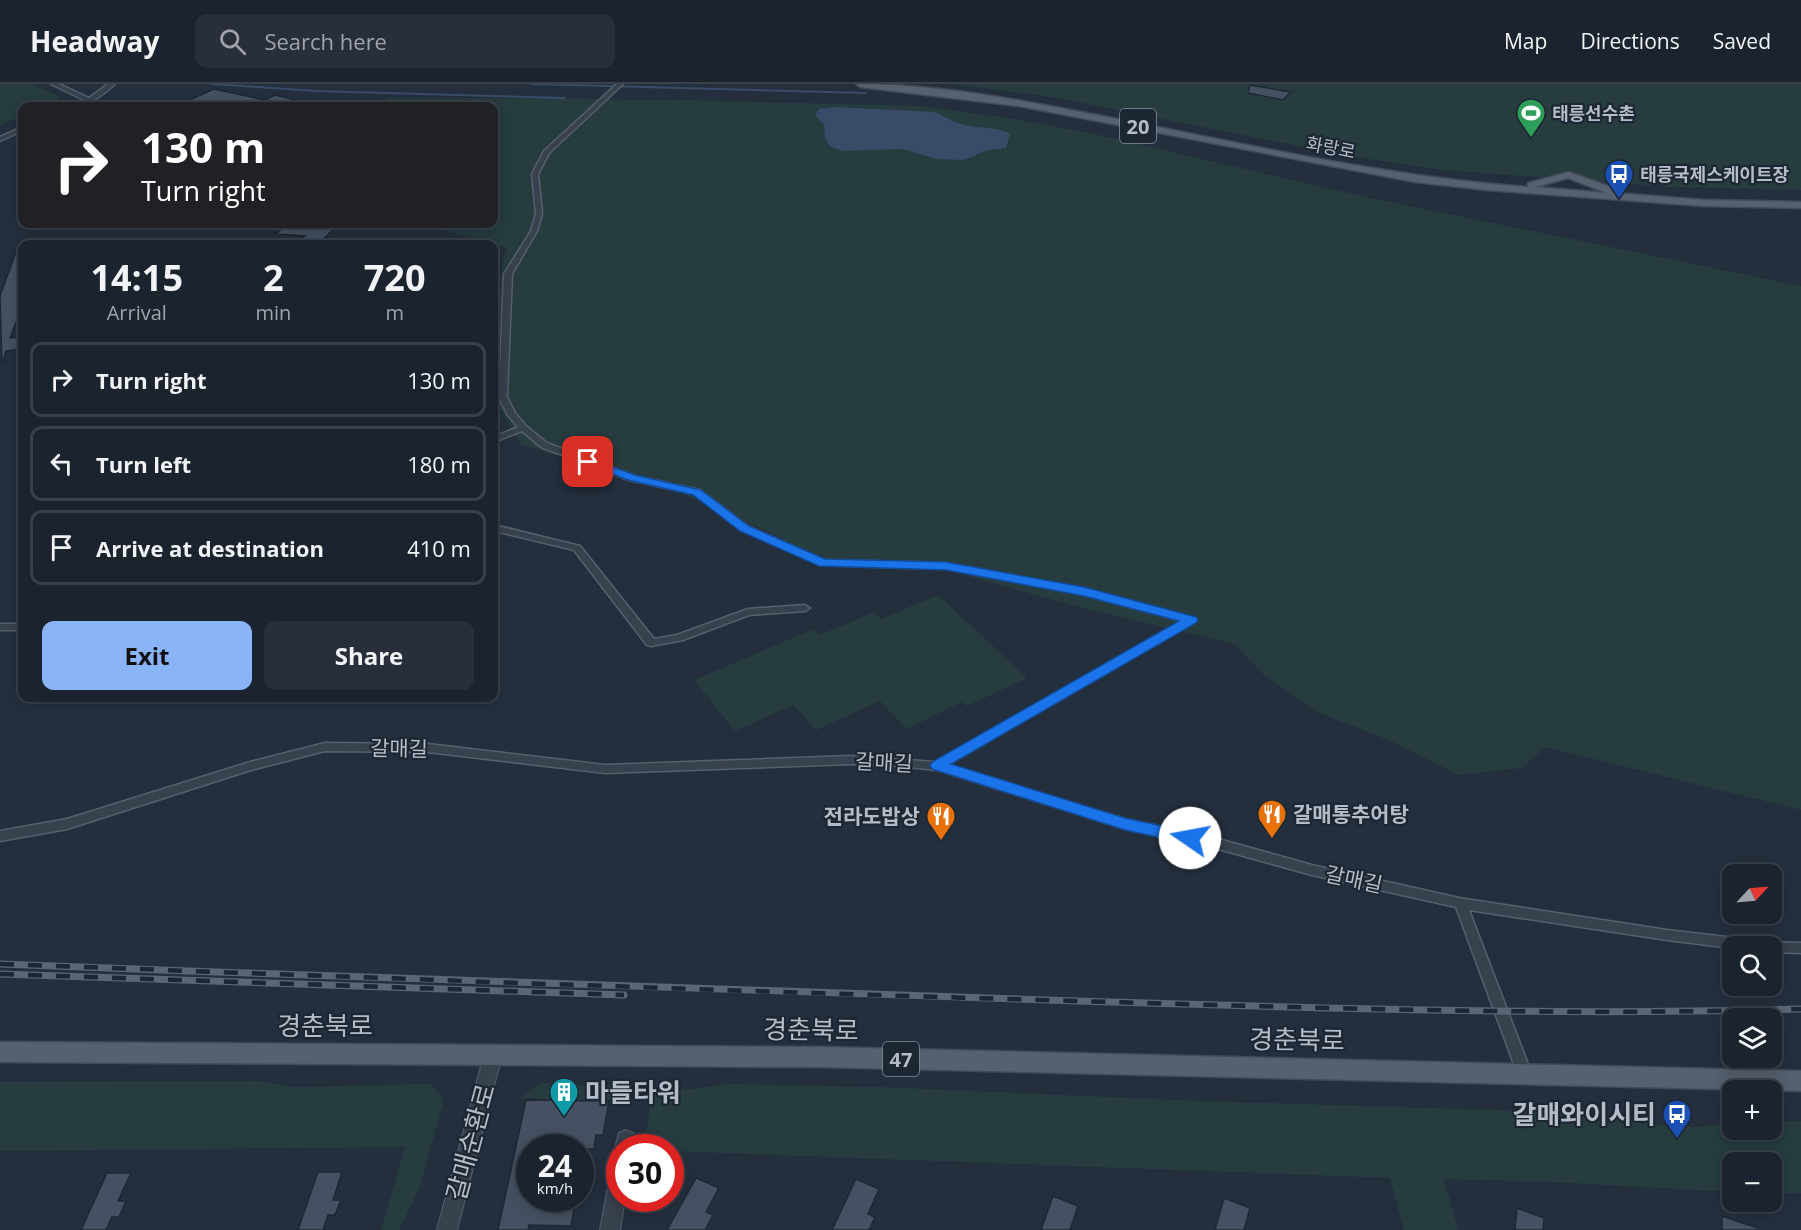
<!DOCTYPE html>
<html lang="en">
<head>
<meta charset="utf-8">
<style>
	body { margin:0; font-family:"Open Sans","Noto Sans KR",sans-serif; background:#282f3a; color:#f1f3f6; height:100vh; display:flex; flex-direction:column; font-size:22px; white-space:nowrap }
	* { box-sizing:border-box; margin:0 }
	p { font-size:20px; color:#a0a4aa }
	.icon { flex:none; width:33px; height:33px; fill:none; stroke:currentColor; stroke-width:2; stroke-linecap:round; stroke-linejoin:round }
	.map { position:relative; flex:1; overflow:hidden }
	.drawer { position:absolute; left:18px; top:156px; width:480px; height:462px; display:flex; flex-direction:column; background:#1b232e; border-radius:12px; box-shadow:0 3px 15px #0003,0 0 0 2px #39404a }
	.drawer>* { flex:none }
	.banner { position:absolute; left:18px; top:18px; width:480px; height:126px; border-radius:12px; box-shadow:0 3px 15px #0003,0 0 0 2px #39404a; background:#202124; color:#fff; overflow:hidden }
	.needle { width:39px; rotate:64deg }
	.tools { position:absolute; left:1722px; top:780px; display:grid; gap:12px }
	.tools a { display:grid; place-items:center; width:60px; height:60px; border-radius:12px; background:#1b232e; box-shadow:0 3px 15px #0003,0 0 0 2px #39404a; font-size:30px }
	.speed { position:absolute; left:516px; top:1050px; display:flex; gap:12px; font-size:30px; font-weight:700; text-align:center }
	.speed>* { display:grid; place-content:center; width:78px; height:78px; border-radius:50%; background:#1b232e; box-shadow:0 3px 15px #0003,0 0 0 2px #39404a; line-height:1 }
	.speed small { font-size:15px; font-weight:400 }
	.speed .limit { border:9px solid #d22; background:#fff; color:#111 }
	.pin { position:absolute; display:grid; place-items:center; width:51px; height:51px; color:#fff; margin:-26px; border-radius:12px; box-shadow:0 3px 9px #0006 }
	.me { position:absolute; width:66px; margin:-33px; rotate:282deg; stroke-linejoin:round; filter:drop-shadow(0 0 4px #0008) }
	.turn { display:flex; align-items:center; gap:21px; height:126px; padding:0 24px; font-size:27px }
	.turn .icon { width:78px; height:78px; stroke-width:2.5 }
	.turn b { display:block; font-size:42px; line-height:51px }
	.eta { display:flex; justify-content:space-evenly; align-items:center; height:102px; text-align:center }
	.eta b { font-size:36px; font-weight:700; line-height:42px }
	.action { display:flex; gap:12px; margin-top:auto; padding:12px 24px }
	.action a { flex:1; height:69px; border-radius:12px; background:#8ab4f8; color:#111; font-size:24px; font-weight:700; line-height:69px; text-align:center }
	.action a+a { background:#282f3a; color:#f1f3f6 }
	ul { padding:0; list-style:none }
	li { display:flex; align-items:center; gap:18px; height:75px; margin:0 12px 9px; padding:0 12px; border:3px solid #39404a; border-radius:12px }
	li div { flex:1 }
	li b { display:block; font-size:22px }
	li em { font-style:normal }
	header { display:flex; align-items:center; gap:36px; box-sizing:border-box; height:84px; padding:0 30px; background:#1b232e; border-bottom:2px solid #39404a }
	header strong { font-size:28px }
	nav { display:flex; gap:33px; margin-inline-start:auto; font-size:21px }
	.search { width:420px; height:54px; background:#282f3a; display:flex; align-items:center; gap:15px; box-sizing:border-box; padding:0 21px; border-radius:12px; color:#a0a4aa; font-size:22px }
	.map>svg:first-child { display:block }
</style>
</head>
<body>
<header>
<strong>Headway</strong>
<div class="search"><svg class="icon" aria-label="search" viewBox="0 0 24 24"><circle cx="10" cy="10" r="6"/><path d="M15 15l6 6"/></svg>Search here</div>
<nav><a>Map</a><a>Directions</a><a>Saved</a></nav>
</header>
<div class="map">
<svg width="1801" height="1146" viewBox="0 0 1801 1146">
	<rect width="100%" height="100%" fill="#242f3e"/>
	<path fill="#263c3f" d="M0,0H32L59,12V15L46,22H22V32L0,41Z
		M951,0H1801V106L1674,103L1442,86L1349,72L1052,13Z
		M389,13L679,16L919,22L1008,34L1090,49L1361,112L1801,202V726L1545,663L1522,684L1459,691L1391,657L1317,628L1263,590L1235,560L1083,524L910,476L822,475L767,447L678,408L521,361L494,316V283L503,175L507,164L422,140H494V22H372Z
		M938,511L1027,594L967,622L962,618L906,645L880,617L816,646L793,621L735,647L694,596L814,545L820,551L874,528L881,535Z
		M258,997L293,1003L431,1000L444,1016L419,1105L399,1146H381L405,1063L0,1067V998Z
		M541,999L616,1002L613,1018L520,1014Z
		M728,1000L879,1003L1202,1017L1530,1027L1601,1031L1667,1042L1694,1043L1732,1039V1046H1772V1037H1801V1109H1772V1078H1732V1108L1552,1098L1444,1095L1458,1146H1404L1390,1094L671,1067L670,1064L644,1063L653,1003L690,1005Z"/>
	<path fill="#394c67" d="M835,23L935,28C948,35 962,42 977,43C992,45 996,43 1010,50L1006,64L988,66L964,76L937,75L902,65L842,67L830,62L825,55L824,41L815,31L819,25Z"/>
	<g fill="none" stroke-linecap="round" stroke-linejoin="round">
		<path stroke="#394c67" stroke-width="2" d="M212,0L316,7L565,14
			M532,0L866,9"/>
	</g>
	<path fill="#455162" stroke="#1f2835" stroke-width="1.5" d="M1250,1L1291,8L1283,16L1248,9Z
		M214,5L265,16L275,11L304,18V22H198L183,19Z
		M287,140L335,144L318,160H296L305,152L276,150Z
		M21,154L22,232L18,233L10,254L22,253V265L6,267L2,280L0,212Z
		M526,1016L609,1017L603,1051H596L594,1065L530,1064V1114H576L571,1142L529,1141L528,1146H498Z
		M318,1088H342L333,1116H341L335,1131H328L323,1146H298Z
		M107,1089H131L118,1117H126L119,1133H112L106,1146H81Z
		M696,1094L719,1104L706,1128L713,1131L705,1146H667Z
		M856,1095L879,1105L868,1130L875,1133L869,1146H832Z
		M1053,1112L1078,1122L1070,1146H1041Z
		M1224,1114L1250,1124L1244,1146H1215Z
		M1517,1124L1544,1134L1543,1146H1515Z
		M1722,1132L1758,1144L1757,1146H1722Z"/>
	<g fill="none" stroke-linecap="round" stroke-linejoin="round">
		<g stroke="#565f6c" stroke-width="3">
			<path id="minor" d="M51,0H59L89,14L108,0H115C104,10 87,24 72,22L84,16Z
				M617,0H623L549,69L538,90L542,130L537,147L512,190L507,313L515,329L526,342L547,359L635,392L700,406L748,442L825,476L947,479L1084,505L1195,534L1196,536L948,681L1125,735L1211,753L1312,781L1459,814L1667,846L1760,857L1765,858L1766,862L1772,858L1801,859V869L1772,868V862H1732V864L1667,856L1469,826L1532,991L1530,995L1525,997L1520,995L1518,991L1456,823L1312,791L1211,763L1125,745L937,686L898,682L850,680L605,689L428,668L325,667L251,686L67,745L0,757V747L67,735L250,678L325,659L428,660L605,681L850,672L935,678L1182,537L1084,511L947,485L820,481L742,446L694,410L629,396L541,363L522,347L494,358V353L518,343L507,330L499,313L504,190L531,147L536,130L532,90L544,67Z
				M22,43V47L0,57V53Z
				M494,441L580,462L654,555L677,551L748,525L805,521L810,524L805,527L749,531L683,556L651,562L647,561L574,466L494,447Z
				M0,540H22V546H0Z"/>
		</g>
		<g stroke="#565f6c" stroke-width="2">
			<path id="tertiary" d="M493,963L499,965L502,971L457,1146H437L484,971L487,965Z
				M626,1046L633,1049L635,1055L633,1064H620V1071L615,1064L619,1049Z
				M620,1083V1114H625L620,1146H600L610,1092L613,1086Z"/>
		</g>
		<g stroke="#414a57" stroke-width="3">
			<path id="primary" d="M856,0C940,0 1025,17 1107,33C1247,60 1386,93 1528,103V99L1569,88L1616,105L1615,109L1704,116L1801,118V124L1704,122L1487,106L1415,98L1019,22L860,3ZM1568,94L1607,109L1535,103Z
				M0,958L820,963L1801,987V1007L820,983L0,978Z"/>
		</g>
		<use href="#minor" fill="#38414e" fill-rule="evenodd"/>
		<use href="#tertiary" fill="#38414e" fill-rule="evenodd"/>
		<use href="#primary" fill="#56606e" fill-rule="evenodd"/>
		<g stroke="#5a6575" stroke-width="7">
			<path id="rail" d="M0,880C359,893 718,907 1077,917C1318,924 1559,932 1801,925
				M0,890L624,911"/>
		</g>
		<use href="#rail" stroke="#1d2633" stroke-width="4.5" stroke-dasharray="14" stroke-linecap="butt"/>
	</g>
	<path fill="#1a73e8" stroke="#114b97" stroke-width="1.5" d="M588,374L635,391L701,406L749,442L825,475L946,478L1084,503L1196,533L1198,536L1196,539L951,680L1125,734L1195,749L1197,754L1195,758L1190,760L1125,746L932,685L930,682L932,678L1179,537L1084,512L946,486L819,482L740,447L693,411L628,396L584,380V375Z"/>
	<defs>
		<g id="stadium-pin" transform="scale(1.5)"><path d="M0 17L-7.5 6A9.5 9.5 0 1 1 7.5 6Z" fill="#2e9e5b" stroke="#1d2633"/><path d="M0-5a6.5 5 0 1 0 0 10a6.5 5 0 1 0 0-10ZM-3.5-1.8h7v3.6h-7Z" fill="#fff"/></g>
		<g id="bus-pin" transform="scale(1.5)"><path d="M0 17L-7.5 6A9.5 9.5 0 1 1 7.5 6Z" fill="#1a4fb4" stroke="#1d2633"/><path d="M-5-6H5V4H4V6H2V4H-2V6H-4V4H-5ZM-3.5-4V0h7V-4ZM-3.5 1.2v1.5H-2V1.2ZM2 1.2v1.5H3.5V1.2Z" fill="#fff"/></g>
		<g id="restaurant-pin" transform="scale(1.5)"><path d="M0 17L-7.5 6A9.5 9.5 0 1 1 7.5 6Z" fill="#e8710a" stroke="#1d2633"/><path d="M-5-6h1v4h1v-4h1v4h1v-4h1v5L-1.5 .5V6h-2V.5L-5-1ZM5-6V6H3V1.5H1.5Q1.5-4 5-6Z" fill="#fff"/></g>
		<g id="building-pin" transform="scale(1.5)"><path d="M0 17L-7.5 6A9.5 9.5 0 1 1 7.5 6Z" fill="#0f9aa8" stroke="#1d2633"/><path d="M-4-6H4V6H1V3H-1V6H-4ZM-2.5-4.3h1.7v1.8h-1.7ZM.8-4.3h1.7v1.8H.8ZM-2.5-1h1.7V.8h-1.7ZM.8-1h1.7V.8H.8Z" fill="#fff"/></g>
	</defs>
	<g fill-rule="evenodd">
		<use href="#stadium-pin" x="1531" y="29"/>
		<use href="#bus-pin" x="1619" y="90"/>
		<use href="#restaurant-pin" x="1272" y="730"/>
		<use href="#restaurant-pin" x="941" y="732"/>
		<use href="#building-pin" x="564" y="1008"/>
		<use href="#bus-pin" x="1677" y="1030"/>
	</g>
	<g text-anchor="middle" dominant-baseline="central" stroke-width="4.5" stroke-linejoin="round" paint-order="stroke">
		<g font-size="18" font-weight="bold" fill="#b4bcc9" stroke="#1d2633" text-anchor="start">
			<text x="1552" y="29">태릉선수촌</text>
			<text x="1640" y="90">태릉국제스케이트장</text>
		</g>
		<g font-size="18" fill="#b4bcc9" stroke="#1d2633">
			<text transform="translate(1331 63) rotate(11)">화랑로</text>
		</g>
		<g fill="#1d2633" stroke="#878f9c" stroke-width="1.5">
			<rect x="1120" y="25" width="36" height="34" rx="4.5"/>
			<rect x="883" y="958" width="36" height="34" rx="4.5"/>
		</g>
		<g font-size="20" font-weight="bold" fill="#b4bcc9">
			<text x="1138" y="42">20</text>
			<text x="901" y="975">47</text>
		</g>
		<g font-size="21" fill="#b4bcc9" stroke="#1d2633">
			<text transform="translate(399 664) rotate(1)">갈매길</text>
			<text transform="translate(884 678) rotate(3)">갈매길</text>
			<text transform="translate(1354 795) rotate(12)">갈매길</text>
		</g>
		<g font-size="21" font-weight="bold" fill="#b4bcc9" stroke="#1d2633" text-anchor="start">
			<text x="1293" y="730">갈매통추어탕</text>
			<text x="920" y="732" text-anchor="end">전라도밥상</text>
		</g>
		<g font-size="26" fill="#b4bcc9" stroke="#1d2633">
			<text x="325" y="941">경춘북로</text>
			<text transform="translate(811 945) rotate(1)">경춘북로</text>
			<text transform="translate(1297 955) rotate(1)">경춘북로</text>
			<text transform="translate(470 1058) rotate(-75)">갈매순환로</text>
		</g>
		<g font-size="26" font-weight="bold" fill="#b4bcc9" stroke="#1d2633" text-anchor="start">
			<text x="585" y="1008">마들타워</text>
			<text x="1656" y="1030" text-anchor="end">갈매와이시티</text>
		</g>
	</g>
</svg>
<div class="tools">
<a><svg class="needle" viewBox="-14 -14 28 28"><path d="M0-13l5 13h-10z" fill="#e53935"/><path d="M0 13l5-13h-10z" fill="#a0a4aa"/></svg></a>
<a><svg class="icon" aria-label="search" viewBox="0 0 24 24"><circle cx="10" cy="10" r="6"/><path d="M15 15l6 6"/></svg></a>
<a><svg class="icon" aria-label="layers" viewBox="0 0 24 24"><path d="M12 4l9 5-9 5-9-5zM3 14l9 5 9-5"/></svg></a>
<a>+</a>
<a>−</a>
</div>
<div class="speed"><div>24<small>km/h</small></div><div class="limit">30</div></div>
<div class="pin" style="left:588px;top:378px;background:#d93025"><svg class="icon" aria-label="arrive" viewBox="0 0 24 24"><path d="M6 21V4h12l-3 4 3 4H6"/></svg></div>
<svg class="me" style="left:1190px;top:754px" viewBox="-20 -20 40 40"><circle r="19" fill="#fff"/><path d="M0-13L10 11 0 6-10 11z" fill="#1a73e8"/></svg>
<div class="banner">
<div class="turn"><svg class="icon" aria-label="right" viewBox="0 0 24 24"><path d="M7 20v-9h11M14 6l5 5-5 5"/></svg><div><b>130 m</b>Turn right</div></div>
</div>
<section class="drawer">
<div class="eta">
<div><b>14:15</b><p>Arrival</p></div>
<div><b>2</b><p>min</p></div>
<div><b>720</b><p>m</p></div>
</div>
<ul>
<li><svg class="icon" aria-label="right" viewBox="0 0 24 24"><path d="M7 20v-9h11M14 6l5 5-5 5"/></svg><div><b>Turn right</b></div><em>130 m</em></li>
<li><svg class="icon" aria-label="left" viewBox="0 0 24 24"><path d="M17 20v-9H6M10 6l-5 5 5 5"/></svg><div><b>Turn left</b></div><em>180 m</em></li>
<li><svg class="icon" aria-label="arrive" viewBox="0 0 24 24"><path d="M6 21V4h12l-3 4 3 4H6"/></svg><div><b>Arrive at destination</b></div><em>410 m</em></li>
</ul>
<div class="action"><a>Exit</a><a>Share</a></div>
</section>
</div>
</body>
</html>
